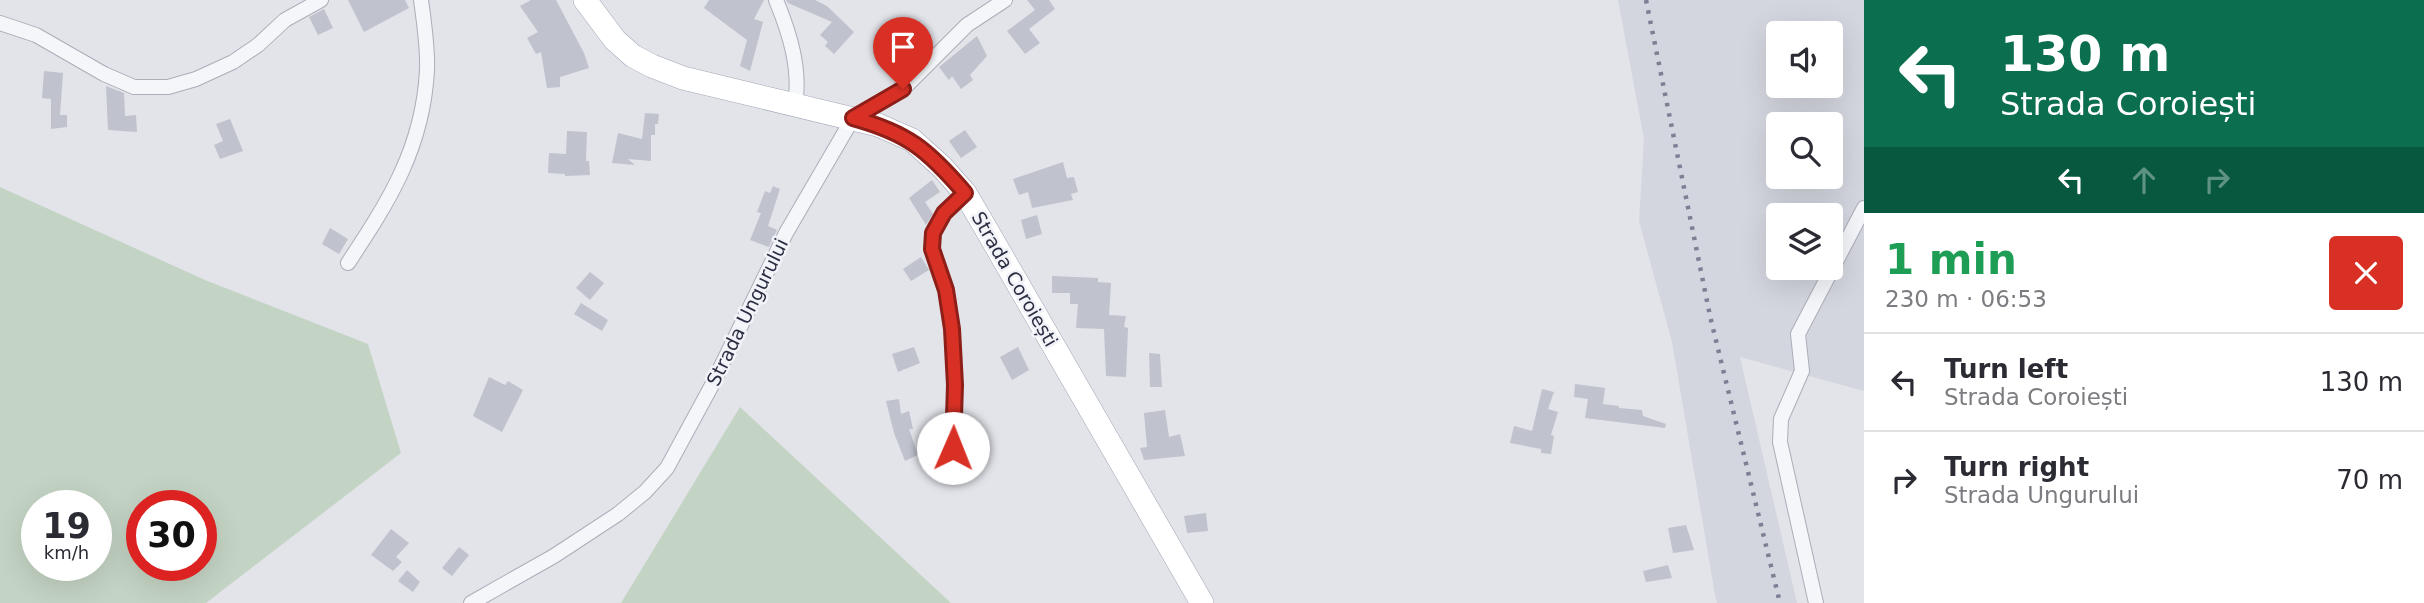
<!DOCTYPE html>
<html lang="en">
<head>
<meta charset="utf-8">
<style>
	body { margin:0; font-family:"DejaVu Sans",sans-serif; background:#f7f7f7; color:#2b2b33; height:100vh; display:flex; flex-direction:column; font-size:26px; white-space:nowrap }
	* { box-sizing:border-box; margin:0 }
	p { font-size:23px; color:#7c7c81 }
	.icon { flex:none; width:38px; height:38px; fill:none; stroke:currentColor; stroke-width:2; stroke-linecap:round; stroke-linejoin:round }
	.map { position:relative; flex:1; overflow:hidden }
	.panel { display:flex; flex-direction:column; background:#fff; width:560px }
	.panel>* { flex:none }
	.banner { background:#0b6e4f; color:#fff; overflow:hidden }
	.buttons { position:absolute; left:1766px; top:21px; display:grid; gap:14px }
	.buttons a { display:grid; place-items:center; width:77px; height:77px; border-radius:7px; background:#fff; box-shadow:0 7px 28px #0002; font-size:35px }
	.speed { position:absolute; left:21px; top:490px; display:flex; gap:14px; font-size:35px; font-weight:700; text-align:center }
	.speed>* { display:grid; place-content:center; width:91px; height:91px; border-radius:50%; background:#fff; box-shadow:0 7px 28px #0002; line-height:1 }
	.speed small { font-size:18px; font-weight:400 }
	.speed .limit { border:10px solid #d22; background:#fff; color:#111 }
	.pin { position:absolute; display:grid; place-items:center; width:60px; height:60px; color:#fff; margin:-72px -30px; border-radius:50% 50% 50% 0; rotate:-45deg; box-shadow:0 0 7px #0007 }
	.pin .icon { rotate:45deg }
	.me { position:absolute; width:77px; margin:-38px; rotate:1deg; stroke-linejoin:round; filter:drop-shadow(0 0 5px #0008) }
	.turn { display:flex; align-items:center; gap:24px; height:147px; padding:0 21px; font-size:32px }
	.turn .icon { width:91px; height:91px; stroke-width:2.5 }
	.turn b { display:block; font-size:49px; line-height:60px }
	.lanes { display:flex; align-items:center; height:66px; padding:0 21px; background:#0003; justify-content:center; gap:35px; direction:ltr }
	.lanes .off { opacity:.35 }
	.round { display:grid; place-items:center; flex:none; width:74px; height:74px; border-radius:7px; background:#f7f7f7 }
	.headline { display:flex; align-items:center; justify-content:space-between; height:119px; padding:0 21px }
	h1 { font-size:42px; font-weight:600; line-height:52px; color:#1e9e55 }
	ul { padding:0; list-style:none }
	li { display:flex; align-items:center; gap:21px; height:98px; padding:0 21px; border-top:2px solid #e1e1e2 }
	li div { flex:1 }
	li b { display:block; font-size:26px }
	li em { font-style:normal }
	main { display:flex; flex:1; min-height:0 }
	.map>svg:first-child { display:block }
</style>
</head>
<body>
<main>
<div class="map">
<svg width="1864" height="603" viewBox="0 0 1864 603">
	<rect width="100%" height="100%" fill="#e2e4ea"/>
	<path fill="#d4d6df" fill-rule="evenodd" d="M1618,0H1864V391L1740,357L1797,603H1717L1715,595L1672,342L1639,221L1644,139ZM1778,33H1830V86H1778ZM1778,124H1830V177H1778ZM1778,215H1830V268H1778Z"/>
	<path fill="#c4d4c4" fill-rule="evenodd" d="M0,187L205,280L368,344L401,453L206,603H0ZM37,506H96V565H37ZM142,506H201V565H142Z
		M740,407L951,603H952H621Z"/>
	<path fill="#c0c2cd" d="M348,0H405L409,8L364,32Z
		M531,0H556L584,53L589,68L560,77V87L547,88L541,52L536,54L527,38L538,32L520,6Z
		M709,0H764L754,19L763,22L750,71L740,66L747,40L704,8Z
		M786,0H815L827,6L854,32L834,54L825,46L828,42L820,35L832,22L788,3Z
		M1027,0H1049L1055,9L1029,29L1040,43L1025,54L1007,31L1035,10Z
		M324,9L333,28L318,35L309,17Z
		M977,36L987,56L970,75L973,80L961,89L952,76L949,80L939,67Z
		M44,71L63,73L60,115H67V127L51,129V99L42,98Z
		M106,86L124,93L125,116L136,115L137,132L108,130Z
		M645,113L659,114L658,124H655V135H651V161L628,159L635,165L612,163L618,133L642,139Z
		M230,119L243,151L220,159L214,145L223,141L216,124Z
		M965,130L977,147L961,158L949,141Z
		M567,131L587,132L586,161H589L590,175L565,176V174L548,173L549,153L566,154Z
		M1063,162L1067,178L1074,177L1078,192L1071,194L1073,200L1032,208L1028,192L1019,195L1013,179Z
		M932,180L940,192L925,202L933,214L926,225L909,198Z
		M773,186L780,189L768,226L777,230L769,247L750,240L761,213L757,212L765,191L770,193Z
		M1037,215L1042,234L1026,239L1021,220Z
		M330,228L348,239L339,254L322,244Z
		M921,257L929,270L911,281L903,269Z
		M590,272L604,283L590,300L576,288Z
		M1052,276L1098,278V282L1111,283L1109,315L1126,316L1124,327L1128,328L1126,377L1106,376L1104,329L1076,328L1078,304H1070V293H1052Z
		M581,303L608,320L602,331L574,314Z
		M914,347L920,363L898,372L892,354Z
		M1018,347L1029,370L1012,380L1000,357Z
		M1149,353L1160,354L1162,387H1150Z
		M489,377L505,385L508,381L523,390L502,432L473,416Z
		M1575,384L1605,388L1603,404L1619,406V408L1642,410L1643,416L1666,424L1665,428L1585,418L1588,399L1574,397Z
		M1542,389L1554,392L1548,409L1558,412L1551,435L1554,436L1551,454L1541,453V449L1510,443L1514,426L1532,431Z
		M899,399L901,414L909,411L913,429H909L918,455L905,461L894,433L886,401Z
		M1165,410L1169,437L1180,434L1185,456L1144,460L1140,448L1147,447L1144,413Z
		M1206,513L1208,531L1187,533L1184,516Z
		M1686,525L1694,550L1673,553L1668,528Z
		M391,529L409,543L396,557L402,562L393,571L371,555Z
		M459,547L469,555L452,576L442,568Z
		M1668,565L1672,578L1646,582L1643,571Z
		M407,570L420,582L413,592L398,581Z"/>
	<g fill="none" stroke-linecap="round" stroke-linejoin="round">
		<g stroke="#abadb8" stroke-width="16">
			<path id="minor" d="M776,0C790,34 801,69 795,106
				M0,23L36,35L104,74L134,87H168L196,79L233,62L258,45L285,20L321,0
				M348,263C389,201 423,148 427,70C428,48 424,22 421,0
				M953,448L955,385L952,329L946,290L932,249L933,233L944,213L965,193
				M471,603L554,556L618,514L645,492L667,468L712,385L786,233L853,118L903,89L967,25L1005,0
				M1816,603L1780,442L1781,419L1802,371L1798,334L1864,208"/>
		</g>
		<g stroke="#a2a6b6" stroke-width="24">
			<path id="primary" d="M585,0L615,40L633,56L652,66L683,78L878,125L912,140L942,167L965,193L985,227L1202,603"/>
		</g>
		<use href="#minor" stroke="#f5f6f9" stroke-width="14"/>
		<use href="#primary" stroke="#fff" stroke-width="23"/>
		<path stroke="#7c8094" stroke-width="4.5" stroke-dasharray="3.5 7" stroke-linecap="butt" d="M1646,0L1710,316L1780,603"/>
	</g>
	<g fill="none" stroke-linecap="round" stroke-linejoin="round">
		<g stroke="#8d1f18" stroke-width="18">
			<path id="route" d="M903,89L853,118C908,133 928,150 965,193L944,213L933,233L932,249L946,290L952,329L955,385L953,448"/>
		</g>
		<use href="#route" stroke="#d93025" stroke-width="12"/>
	</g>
	<g text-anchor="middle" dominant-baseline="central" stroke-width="5" stroke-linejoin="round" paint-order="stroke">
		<g font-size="19" fill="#2b2e42" stroke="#f2f3f8">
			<text transform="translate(1015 279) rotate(60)">Strada Coroiești</text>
			<text transform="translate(747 312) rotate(-64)">Strada Ungurului</text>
		</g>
	</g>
</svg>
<div class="buttons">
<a><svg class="icon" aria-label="sound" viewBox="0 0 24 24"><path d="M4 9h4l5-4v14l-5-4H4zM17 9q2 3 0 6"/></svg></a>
<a><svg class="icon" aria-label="search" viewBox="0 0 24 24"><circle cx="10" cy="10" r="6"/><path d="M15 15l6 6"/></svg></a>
<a><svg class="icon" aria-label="layers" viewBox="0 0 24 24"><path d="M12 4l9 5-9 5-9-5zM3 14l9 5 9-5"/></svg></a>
</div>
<div class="speed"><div>19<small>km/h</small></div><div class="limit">30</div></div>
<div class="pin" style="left:903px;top:89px;background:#d93025"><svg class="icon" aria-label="arrive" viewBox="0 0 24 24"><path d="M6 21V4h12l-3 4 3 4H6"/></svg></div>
<svg class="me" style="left:953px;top:448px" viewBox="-20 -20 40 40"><circle r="19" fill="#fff"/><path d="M0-13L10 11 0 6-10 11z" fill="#d93025"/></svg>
</div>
<section class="panel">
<div class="banner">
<div class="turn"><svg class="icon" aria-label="left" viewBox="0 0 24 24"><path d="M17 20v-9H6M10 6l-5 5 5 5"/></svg><div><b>130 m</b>Strada Coroiești</div></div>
<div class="lanes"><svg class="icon" aria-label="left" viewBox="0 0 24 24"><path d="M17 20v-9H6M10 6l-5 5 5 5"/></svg><svg class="icon off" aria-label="ahead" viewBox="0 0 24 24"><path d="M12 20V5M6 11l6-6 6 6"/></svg><svg class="icon off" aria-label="right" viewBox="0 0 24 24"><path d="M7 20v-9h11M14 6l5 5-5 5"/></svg></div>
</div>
<div class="headline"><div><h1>1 min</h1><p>230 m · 06:53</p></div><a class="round" style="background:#d93025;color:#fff"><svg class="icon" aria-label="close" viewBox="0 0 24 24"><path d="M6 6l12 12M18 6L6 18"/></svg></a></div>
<ul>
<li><svg class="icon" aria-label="left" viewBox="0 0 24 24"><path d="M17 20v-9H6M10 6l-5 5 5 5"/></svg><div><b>Turn left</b><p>Strada Coroiești</p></div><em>130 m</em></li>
<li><svg class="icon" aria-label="right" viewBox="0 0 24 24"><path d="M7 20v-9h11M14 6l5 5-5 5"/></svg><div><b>Turn right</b><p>Strada Ungurului</p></div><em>70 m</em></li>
</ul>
</section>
</main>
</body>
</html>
